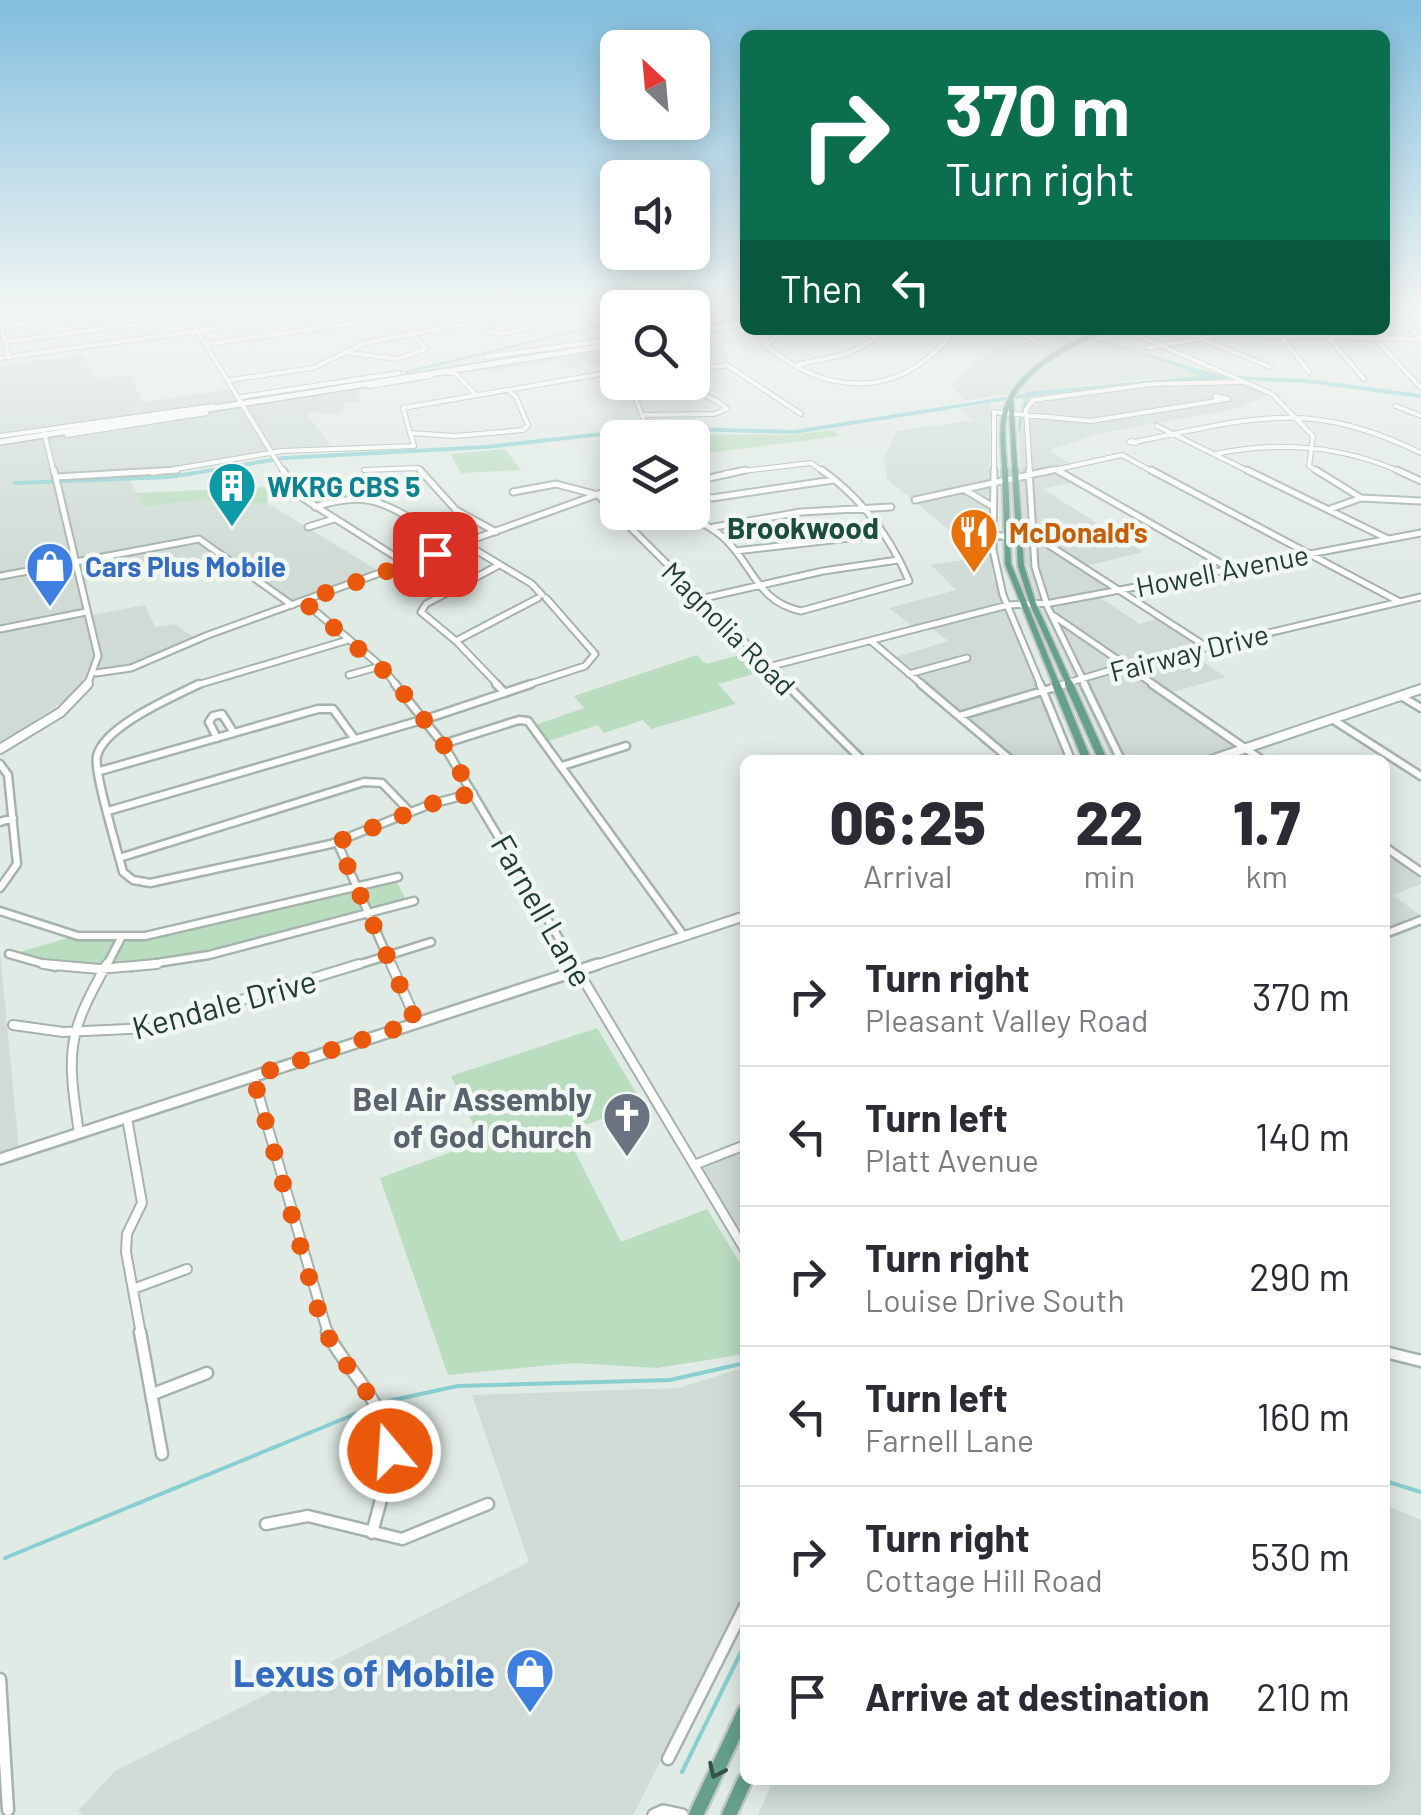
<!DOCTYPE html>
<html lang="en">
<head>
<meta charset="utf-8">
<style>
	body { margin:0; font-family:Barlow,sans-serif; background:#f2f2f3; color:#2b2b33; height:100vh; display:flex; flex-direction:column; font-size:38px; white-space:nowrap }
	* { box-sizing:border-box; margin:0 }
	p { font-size:32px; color:#7c7c81 }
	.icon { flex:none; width:55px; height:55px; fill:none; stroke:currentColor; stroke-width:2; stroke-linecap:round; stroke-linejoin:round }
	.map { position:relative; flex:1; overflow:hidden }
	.side { position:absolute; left:740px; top:755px; width:650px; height:1030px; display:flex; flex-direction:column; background:#fff; border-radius:15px; box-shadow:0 5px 25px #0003 }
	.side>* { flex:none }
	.banner { position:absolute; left:740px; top:30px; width:650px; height:305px; border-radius:15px; box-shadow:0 5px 25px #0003; background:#0b6e4f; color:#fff; overflow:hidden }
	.needle { width:65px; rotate:334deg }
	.tools { position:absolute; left:600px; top:30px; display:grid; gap:20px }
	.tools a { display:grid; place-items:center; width:110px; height:110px; border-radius:15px; background:#fff; box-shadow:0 5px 25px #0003; font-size:50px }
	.pin { position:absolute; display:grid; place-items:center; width:85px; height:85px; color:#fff; margin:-42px; border-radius:20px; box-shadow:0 5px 15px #0006 }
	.me { position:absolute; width:110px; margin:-55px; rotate:342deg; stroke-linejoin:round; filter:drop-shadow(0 0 8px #0008) }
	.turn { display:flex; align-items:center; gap:35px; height:210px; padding:0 40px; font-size:45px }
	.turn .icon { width:130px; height:130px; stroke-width:2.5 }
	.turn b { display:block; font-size:70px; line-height:85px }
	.then { display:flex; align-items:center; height:95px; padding:0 40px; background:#0003; gap:20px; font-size:38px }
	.eta { display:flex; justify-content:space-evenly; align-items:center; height:170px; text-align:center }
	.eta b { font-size:60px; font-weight:800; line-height:70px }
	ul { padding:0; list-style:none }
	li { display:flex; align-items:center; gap:30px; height:140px; padding:0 40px; border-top:2px solid #e1e1e2 }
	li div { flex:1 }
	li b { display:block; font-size:38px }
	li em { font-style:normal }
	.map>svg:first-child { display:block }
</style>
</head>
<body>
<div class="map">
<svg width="1421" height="1815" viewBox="0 0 1421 1815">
	<rect width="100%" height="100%" fill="#e1ebe5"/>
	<path fill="#cfdbd4" d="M1097,330L1135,334L1120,337L1133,342L1123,346L1089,340L1153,357L1201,376L1113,382L964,400L950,384L996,346L1060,336L1073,340Z
		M617,345V361L566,369L556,361L486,372L477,364Z
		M84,354L94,379L131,374L142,402L234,389L242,405L358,386L360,402L345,403L342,413L307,414L334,450H278L167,471L127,474L144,507L206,499L218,507L267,503L379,571L294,602L227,554L84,582L92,615L145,605L155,627L175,624L195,638L123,667L89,675L73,695L0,744V366Z
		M1228,379L1269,394L1236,409L1102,433L1049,450L1071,464L1053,469L1075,482L1043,489L1143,552L1082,567L1116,592L1097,596L1140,624L1159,618L1200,646L1186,650L1226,677L1166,694L1255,760H1112L1038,600L1026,562L1018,423L1023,397L1143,383Z
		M991,403L988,524L993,576L1065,760H1015L893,658L948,641L926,624L913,627L889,608L956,590L931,565L982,557L887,479L884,457L897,431L973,420L958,409Z
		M1385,854L1421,879V884L1393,895L1419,914L1385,928Z
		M0,952L19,1150L0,1157Z
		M745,1140V1238L697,1159Z
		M745,1367V1595L633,1815H83L78,1811L115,1771L529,1562L472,1395L679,1388Z
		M1385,1505L1421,1520V1815H758L773,1780H1385Z"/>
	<path fill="#badcbf" d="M833,430L840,436L693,455L692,438L656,437V434L790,435Z
		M505,449L521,470L461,473L450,454Z
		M268,487L267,503L218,507L206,499L144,507L137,493Z
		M751,652L768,670L718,684L736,704L651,729L643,720L604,733L598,725L546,742L533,726L584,708L574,696L697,655L706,664Z
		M396,880L406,900C299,929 122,992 16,953L68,938L132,941L171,935Z
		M597,1028L643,1104L565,1132L621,1242L707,1209L745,1271V1354L657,1368L573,1363L448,1375L380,1178L481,1141L451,1076Z"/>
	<path fill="#89ced0" d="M1096,339L1234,379L1143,383L1023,397L1026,392L1200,376L1149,356L1092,341Z"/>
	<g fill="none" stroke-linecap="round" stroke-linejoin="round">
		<path stroke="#89ced0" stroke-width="2.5" d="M406,372L618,321
			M1023,410L1027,398
			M1019,430L1021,416"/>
		<path stroke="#89ced0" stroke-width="4" d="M388,1401L458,1386L670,1380L745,1363
			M1385,1481L1421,1492
			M5,1558L365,1410
			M682,1772L745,1644"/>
		<path fill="#89ced0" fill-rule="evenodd" d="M1226,376L1307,379L1421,394V398L1307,383L1224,379L1223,378Z
			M1037,392L1040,394L1039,395L794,434L656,430L486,449L284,460L170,479L16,485L12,483L16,481L170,475L284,456L486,445L656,426L794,430Z"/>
		<g stroke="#a4b3ab" stroke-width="6">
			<path id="minor-far4" d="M235,309L246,323
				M470,309L477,320
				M1391,309L1421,338
				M1402,309L1421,315
				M0,312L24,309
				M692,316L745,311
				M481,321L547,309
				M0,322L9,357
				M479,322L487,330L502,334L610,309
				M1,327L138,309
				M805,330L776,336L765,345C824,394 895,401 948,338L943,330
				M1014,330L1034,340
				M1125,330L1272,394L1313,436L1309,466L1320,473
				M1181,330L1270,367
				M1276,330L1309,372
				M1322,330L1364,379
				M1367,330L1421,388
				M5,342L145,323
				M207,344L392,318L399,320L426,349L397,359L343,352
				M1147,348L1221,335L1421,339
				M485,357L618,339
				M0,358L358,309
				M795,365L847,354L875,339L869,330
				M692,370L727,365L801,414
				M448,373H455L476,395
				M230,380L313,368L365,343L475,322
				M369,386L431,376
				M1215,396L1228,399L1217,400Z
				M241,397L399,373
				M634,397C668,393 700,383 727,409L714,414L643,415
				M1396,406L1421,416
				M1157,426L1252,473
				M66,432L67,435L206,413L202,410
				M410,433L455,436L523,430L528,425L516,397L508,390
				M0,436L213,406
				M1133,441L1136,443L1129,442Z
				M1135,442C1251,418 1309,398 1421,453
				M1215,454C1280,441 1341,445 1403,473
				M1055,469L1061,473
				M364,470L418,468L422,473
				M152,473L282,451L414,446L403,408L618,371
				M726,473L811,463L825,473
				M994,473V412L1091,421L1222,400
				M1030,473L1026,410L1033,400L1152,384L1244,382
				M1041,473L1122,455L1155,473"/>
		</g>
		<g stroke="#a4b3ab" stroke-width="9">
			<path id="minor-far3" d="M420,470L456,510L496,532
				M994,470L993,550L1003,595L1041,686
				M1029,470L1035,567L1048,608L1086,686
				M1057,470L1229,568
				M1151,470L1400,602
				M1247,470L1388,539
				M1316,470L1361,498
				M1397,470L1421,481
				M56,477L177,470
				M692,482L745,470
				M965,490L992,506
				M513,492L556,484L598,495L789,686
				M692,495L712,498L833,480
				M915,500L1052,470
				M315,507C353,495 374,496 408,517
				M1330,509L1361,498L1421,501
				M678,512C695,520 714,527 727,541C754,568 758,602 801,611L909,581C890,536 861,498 822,470
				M308,527L334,519
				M714,527L801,512L891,507
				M993,535L1041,540L1207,647
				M464,543L532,584L542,595
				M736,551L884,534
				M1,576L199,539L292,605
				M700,599L823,571L898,560
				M303,601L381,666L397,686
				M1054,616L1156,686
				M0,629L86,612
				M456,641L538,598
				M871,641L924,686
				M768,667L1008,605L1051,603L1421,533
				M909,674L967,658
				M349,675L381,666
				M194,686L348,640
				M499,686L456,641L421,612L426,604L499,565
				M524,686L585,666L595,654L546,598
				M1057,686L1115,669L1421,597"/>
		</g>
		<g stroke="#a4b3ab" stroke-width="11">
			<path id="minor-far2" d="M199,684C173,697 104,726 97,756C93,771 118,851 123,872L133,880L150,883L331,844L431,804L473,793
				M395,684L443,744L576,967
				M496,684L505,693
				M786,684L862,760
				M921,684L1011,760
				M1040,684L1071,760
				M1084,684L1121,760
				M1152,684L1262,760
				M1401,696L1421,708
				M959,716L1066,684
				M1332,719L1421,776
				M217,738L209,722L213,716L222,714L234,733
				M443,744L519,720L528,721L684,936
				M0,764L8,775L17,864L0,888
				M562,766L626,746
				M100,771L318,709H333L354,738
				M108,811L432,717L531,684
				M0,822L13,818
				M337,842L392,967
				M1385,847L1421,872
				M119,858L364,782L382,783L410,812
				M0,911L78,936H145L398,877
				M1385,934L1421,920
				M9,954L55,967
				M106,967L121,938
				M131,967L209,955L414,901
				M351,967L431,942"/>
		</g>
		<g stroke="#a4b3ab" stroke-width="12">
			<path id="minor-far1" d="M43,964L99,969L157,964
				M391,964L417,1022
				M574,964L745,1250
				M13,1025L63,1032L150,1028L359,964
				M253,1076L328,1334
				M127,1118L142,1203L127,1234L126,1252L141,1334
				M79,1133C67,1052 66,1036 107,964
				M694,1165L745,1145
				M133,1289L187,1269"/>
		</g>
		<g stroke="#a4b3ab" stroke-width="15">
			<path id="minor" d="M140,1332L162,1454
				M327,1332C336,1351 350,1367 362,1384C402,1439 388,1473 372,1533
				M1385,1352L1421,1361
				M153,1394L207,1373
				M266,1524L308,1516L402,1539L488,1504
				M0,1679L8,1810
				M668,1759L745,1606"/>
		</g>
		<g stroke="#a4b3ab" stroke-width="6">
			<path id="tertiary-far4" d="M184,309L284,473
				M692,332L708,342L702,346
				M629,382L651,438
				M44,432L54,473"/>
		</g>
		<g stroke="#a4b3ab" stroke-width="9">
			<path id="tertiary-far3" d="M54,470L98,656L87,686
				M283,470L298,495L407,564
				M96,673L131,668L208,635L618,487"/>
		</g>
		<g stroke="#a4b3ab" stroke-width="12">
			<path id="tertiary-far2" d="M0,749L61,712L88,684
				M1211,760L1421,689
				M590,967L745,916"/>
		</g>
		<g stroke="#a4b3ab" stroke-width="14">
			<path id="tertiary-far1" d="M0,1159L598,964"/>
		</g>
		<g stroke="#a4b3ab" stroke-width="16">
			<path id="tertiary" d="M654,1815L663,1811L682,1815"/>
		</g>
		<g stroke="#a0b7ac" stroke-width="8">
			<path id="secondary" d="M692,332L745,323
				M0,442L618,344"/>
		</g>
		<g stroke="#c1c8c5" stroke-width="8">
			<path id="primary-far3" d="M1011,401L1015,473
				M1005,473C1004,457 1002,440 1003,424C1007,375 1064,347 1104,330"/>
		</g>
		<g stroke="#c1c8c5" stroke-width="10">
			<path id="primary-far2" d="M1005,470L1008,564L1057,686
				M1015,470L1021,566L1033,604L1070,686"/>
		</g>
		<g stroke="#c1c8c5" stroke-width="12">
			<path id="primary-far1" d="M1056,684L1087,760
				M1069,684L1103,760"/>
		</g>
		<g stroke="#c1c8c5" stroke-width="19">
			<path id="primary" d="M696,1815L745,1711
				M729,1815L745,1780"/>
		</g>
		<use href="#minor-far4" stroke="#fff" stroke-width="4"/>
		<use href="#minor-far3" stroke="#fff" stroke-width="5"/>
		<use href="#minor-far2" stroke="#fff" stroke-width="6"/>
		<use href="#minor-far1" stroke="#fff" stroke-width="8"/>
		<use href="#minor" stroke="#fff" stroke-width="10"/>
		<use href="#tertiary-far4" stroke="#fff" stroke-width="4"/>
		<use href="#tertiary-far3" stroke="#fff" stroke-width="5"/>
		<use href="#tertiary-far2" stroke="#fff" stroke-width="8"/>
		<use href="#tertiary-far1" stroke="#fff" stroke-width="9"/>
		<use href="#tertiary" stroke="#fff" stroke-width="11"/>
		<use href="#secondary" stroke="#fff" stroke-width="5"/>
		<use href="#primary-far3" stroke="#66a08a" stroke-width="5"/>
		<use href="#primary-far2" stroke="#66a08a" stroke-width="6"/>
		<use href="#primary-far1" stroke="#66a08a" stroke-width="8"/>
		<use href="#primary" stroke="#66a08a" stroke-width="14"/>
	</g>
	<defs><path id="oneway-chevron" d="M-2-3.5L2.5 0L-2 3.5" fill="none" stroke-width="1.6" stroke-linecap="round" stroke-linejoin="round" transform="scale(2.5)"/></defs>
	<use stroke="#335547" href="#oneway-chevron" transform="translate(716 1771) rotate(115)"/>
	<linearGradient id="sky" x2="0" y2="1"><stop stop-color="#82bede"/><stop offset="0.55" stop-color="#f2f6f3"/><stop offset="1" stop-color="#f2f6f3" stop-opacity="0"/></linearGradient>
	<rect width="1421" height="563" fill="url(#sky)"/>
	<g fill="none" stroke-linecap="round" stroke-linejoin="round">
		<path stroke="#ea580c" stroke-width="18" stroke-dasharray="0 32.4" d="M390,1451C387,1401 341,1369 322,1324L253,1076L416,1022L337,842L431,804L473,793L443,744L390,676L303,601L435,554"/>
	</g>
	<defs>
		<g id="building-pin" transform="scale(2.5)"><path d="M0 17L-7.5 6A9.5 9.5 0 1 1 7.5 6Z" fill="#0f9aa8" stroke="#f1f8f4"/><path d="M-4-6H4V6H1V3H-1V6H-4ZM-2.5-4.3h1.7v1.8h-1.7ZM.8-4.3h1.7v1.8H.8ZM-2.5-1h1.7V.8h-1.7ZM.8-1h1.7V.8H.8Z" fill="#fff"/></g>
		<g id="restaurant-pin" transform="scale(2.5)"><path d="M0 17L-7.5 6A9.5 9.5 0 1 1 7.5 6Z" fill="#e8710a" stroke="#f1f8f4"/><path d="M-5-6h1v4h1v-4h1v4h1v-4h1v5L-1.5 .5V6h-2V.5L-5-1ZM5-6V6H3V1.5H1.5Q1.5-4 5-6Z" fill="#fff"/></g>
		<g id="shop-pin" transform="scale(2.5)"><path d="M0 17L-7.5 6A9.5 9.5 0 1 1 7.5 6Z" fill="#3f7fe0" stroke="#f1f8f4"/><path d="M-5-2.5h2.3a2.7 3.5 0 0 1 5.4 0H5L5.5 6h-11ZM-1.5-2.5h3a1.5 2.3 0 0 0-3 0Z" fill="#fff"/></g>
		<g id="church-pin" transform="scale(2.5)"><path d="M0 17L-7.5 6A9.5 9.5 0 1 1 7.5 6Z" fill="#6b7280" stroke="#f1f8f4"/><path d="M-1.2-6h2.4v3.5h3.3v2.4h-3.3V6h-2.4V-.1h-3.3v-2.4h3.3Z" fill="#fff"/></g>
	</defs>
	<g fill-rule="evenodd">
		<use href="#building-pin" x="232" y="486"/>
		<use href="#restaurant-pin" x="974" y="532"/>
		<use href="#shop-pin" x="50" y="566"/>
		<use href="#church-pin" x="627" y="1116"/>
		<use href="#shop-pin" x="530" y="1672"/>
	</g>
	<g text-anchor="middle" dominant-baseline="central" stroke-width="9" stroke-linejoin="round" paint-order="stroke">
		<g font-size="28" font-weight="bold" fill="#0d838f" stroke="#f1f8f4" text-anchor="start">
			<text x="267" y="486">WKRG CBS 5</text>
		</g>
		<g font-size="28" font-weight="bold" fill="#c56008" stroke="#f1f8f4" text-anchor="start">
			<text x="1009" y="532">McDonald's</text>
		</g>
		<g font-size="28" font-weight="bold" fill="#366cbe" stroke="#f1f8f4" text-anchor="start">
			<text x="85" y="566">Cars Plus Mobile</text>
		</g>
		<g font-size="28" fill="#223c31" stroke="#f1f8f4">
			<text transform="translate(1222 570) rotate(-11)">Howell Avenue</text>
			<text transform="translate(729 628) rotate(45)">Magnolia Road</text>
			<text transform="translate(1189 652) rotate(-14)">Fairway Drive</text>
		</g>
		<g font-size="30" font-weight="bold" fill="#1e4d3c" stroke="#f1f8f4">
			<text x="803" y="527">Brookwood</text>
		</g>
		<g font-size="32" fill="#223c31" stroke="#f1f8f4">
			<text transform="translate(543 910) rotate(60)">Farnell Lane</text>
			<text transform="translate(224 1003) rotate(-15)">Kendale Drive</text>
		</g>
		<g font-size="32" font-weight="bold" fill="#5b616d" stroke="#f1f8f4" text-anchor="end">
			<text x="592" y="1098">Bel Air Assembly<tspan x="592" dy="37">of God Church</tspan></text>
		</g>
		<g font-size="38" font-weight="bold" fill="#366cbe" stroke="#f1f8f4" text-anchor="end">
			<text x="495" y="1672">Lexus of Mobile</text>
		</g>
	</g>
</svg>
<div class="tools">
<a><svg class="needle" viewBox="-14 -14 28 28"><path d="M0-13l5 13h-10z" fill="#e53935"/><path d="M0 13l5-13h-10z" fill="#7c7c81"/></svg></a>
<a><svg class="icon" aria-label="sound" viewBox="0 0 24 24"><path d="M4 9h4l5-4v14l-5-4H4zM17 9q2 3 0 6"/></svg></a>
<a><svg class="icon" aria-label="search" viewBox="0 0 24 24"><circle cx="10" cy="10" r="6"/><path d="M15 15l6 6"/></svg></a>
<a><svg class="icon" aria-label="layers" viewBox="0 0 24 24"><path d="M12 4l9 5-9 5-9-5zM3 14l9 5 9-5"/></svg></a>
</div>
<div class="pin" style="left:435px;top:554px;background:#d93025"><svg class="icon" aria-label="arrive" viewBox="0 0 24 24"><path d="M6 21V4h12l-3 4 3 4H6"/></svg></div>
<svg class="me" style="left:390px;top:1451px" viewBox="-20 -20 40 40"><circle r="17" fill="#ea580c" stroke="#fff" stroke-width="3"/><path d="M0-11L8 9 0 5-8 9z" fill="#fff"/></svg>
<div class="banner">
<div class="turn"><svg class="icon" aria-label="right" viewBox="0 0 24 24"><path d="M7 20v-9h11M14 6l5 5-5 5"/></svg><div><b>370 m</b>Turn right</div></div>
<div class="then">Then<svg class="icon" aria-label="left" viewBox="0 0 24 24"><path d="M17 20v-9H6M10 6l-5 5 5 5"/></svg></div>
</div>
<section class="side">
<div class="eta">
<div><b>06:25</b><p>Arrival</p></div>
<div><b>22</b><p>min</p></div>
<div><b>1.7</b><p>km</p></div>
</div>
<ul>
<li><svg class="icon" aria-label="right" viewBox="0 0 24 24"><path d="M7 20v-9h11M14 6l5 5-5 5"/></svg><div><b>Turn right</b><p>Pleasant Valley Road</p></div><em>370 m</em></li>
<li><svg class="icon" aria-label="left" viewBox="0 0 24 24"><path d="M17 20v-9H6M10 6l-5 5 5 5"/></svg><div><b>Turn left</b><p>Platt Avenue</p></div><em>140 m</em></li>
<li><svg class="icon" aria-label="right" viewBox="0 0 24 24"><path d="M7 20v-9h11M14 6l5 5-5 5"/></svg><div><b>Turn right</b><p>Louise Drive South</p></div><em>290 m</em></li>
<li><svg class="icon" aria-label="left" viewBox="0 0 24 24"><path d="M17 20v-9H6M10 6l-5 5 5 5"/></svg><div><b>Turn left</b><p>Farnell Lane</p></div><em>160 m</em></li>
<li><svg class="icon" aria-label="right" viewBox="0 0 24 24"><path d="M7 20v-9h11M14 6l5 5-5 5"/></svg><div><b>Turn right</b><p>Cottage Hill Road</p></div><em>530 m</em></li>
<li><svg class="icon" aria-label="arrive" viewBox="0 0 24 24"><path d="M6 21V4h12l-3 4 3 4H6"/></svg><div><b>Arrive at destination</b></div><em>210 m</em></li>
</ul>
</section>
</div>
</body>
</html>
